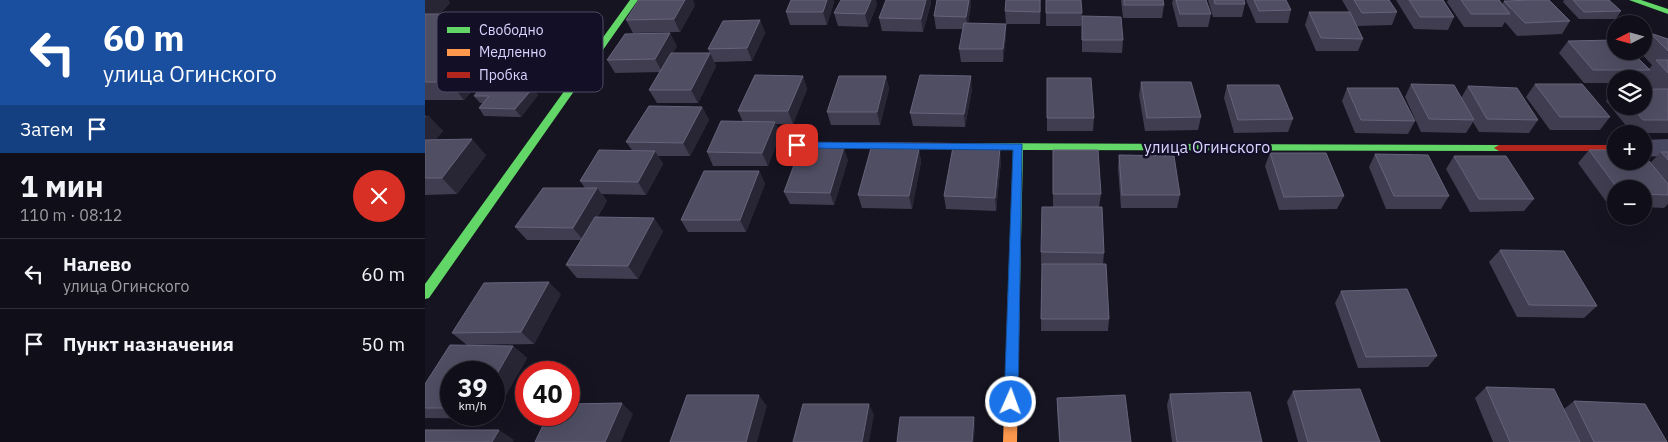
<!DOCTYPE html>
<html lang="ru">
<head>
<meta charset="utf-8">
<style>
	body { margin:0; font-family:"IBM Plex Sans",sans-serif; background:#191822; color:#f1f3f6; height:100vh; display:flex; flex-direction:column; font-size:19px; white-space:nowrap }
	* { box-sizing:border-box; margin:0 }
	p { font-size:16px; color:#9c9ca2 }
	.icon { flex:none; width:28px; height:28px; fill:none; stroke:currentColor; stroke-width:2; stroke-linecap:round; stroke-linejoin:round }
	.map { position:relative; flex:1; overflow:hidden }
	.sheet { display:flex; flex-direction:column; background:#100f19; width:425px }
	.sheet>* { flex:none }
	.hud { background:#1a4fa0; color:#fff; overflow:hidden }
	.needle { width:32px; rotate:264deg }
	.tools { position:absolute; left:1182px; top:15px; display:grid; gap:10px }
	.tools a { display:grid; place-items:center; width:45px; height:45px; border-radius:50%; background:#100f19; box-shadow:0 5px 20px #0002,0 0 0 1px #302f38; font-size:25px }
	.speed { position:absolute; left:15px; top:361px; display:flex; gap:10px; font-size:25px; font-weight:700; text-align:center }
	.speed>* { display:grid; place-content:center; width:65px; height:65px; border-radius:50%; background:#100f19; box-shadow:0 5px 20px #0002,0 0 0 1px #302f38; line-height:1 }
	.speed small { font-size:12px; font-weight:400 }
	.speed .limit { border:8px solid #d22; background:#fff; color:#111 }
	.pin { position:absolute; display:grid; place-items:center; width:42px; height:42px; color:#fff; margin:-21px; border-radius:10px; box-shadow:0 2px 8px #0006 }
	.me { position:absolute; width:55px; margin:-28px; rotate:2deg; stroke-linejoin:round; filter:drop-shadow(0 0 4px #0008) }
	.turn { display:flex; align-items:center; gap:18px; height:105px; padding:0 20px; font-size:22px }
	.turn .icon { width:65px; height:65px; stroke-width:2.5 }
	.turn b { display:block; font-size:35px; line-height:42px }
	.then { display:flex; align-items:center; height:48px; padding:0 20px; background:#0003; gap:10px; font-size:19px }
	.round { display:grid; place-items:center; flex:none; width:52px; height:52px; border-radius:26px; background:#191822 }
	.head { display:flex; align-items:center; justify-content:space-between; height:85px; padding:0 20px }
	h1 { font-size:30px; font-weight:700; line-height:38px }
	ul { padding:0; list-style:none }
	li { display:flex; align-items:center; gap:15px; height:70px; padding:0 20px; border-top:1px solid #302f38 }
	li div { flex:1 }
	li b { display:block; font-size:19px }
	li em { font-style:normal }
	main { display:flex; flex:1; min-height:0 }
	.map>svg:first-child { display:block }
</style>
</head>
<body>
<main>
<section class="sheet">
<div class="hud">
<div class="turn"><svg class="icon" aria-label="left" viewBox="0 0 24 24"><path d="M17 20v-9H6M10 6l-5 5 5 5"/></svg><div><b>60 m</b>улица Огинского</div></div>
<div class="then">Затем<svg class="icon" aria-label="arrive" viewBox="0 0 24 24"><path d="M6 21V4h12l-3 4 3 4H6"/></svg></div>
</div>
<div class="head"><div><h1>1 мин</h1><p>110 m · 08:12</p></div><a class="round" style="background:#d93025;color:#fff"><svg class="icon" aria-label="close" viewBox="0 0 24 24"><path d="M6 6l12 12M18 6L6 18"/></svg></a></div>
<ul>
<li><svg class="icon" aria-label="left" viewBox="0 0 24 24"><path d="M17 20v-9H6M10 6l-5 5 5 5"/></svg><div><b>Налево</b><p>улица Огинского</p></div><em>60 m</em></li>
<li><svg class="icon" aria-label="arrive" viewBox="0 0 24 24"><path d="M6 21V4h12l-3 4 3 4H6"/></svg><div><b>Пункт назначения</b></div><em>50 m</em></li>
</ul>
</section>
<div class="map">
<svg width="1243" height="442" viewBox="0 0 1243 442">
	<rect width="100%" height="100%" fill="#161421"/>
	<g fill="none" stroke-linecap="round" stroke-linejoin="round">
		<path fill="#4a4962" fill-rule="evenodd" d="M1243,139V157L1219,156V140Z"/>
		<path fill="#63d668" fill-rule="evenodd" d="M205,0H213L4,298L0,299V284Z
			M1204,0H1216L1243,9V14Z
			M527,143L1074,145L1079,148L1074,151L598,150L595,289L593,293L589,294L585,293L583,289L588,150L523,148L522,146Z"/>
		<path fill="#ff974d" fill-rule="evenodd" d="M372,142L527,143L532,146L527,149L372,148L367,145Z
			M589,284L593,285L595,289L592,442H578L583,289L585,285Z"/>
		<path fill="#b3261e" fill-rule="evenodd" d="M1074,145H1191V151H1074L1069,148Z"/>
	</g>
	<path fill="#403d50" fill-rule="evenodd" d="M0,0H23L25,3L14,14H87L99,32L39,100H0Z
		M366,0H409V2L402,25H365L361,12Z
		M461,0H506V3L498,32L457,31L454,18Z
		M512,0H546V5L543,23L581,36L578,62H536L534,49L538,29H511L509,16Z
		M616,0L615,24H581L580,11Z
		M621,0L657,13L656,26H621Z
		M696,0H738L739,5L737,18H698Z
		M748,0H781L786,14L783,27H753L747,3Z
		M783,0H819L820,4L817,17H788Z
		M821,0H861L866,10L863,23H831Z
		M917,0H964L972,12L967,25L932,26L938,39L933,51H891L880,25L884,12H924Z
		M971,0H1018L1029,17L1023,30L989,29Z
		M1023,0H1074L1077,5L1079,1L1145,21L1137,34L1092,36L1080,22L1077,27H1039L1022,2Z
		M1139,0H1184L1196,11L1191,19H1154L1138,2Z
		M452,4L443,27L413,26L409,13Z
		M270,5L255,32L208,33L201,20Z
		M657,16L698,40L697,53L657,52Z
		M335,20L340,33L327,61L289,62L283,49Z
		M1225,33L1243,39V133H1207L1181,101L1191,88V106H1219L1229,89L1218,78V79H1191V83H1159L1134,53L1143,41L1224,69L1227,65L1214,51H1219V42Z
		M252,46L248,53H285L291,66L273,103H232L224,90L235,72L190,73L182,60Z
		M378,76L382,89L368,124H351L355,135L343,166H288L282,152L318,122L313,111Z
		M461,76L464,89L455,125H406L402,112Z
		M622,78L669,118L668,131H622Z
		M716,82L776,117L773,130L720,131L714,95Z
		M986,84L1036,98L1043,86L1113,120L1104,133L1054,132L1048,122L1041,133L996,132L980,97Z
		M1110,84L1185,117L1175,130H1125L1101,97Z
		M802,85L868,119L863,132L809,133L799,98Z
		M922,88L990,121L983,134L930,133L917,101Z
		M547,89L540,127L488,126L485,113Z
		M113,95L96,117L59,116L54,108L58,103H55L49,96Z
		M277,107L284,120L265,156H233L238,164L221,195L177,194L182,201L172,218L238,231L213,279L152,278L141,265L156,240H102L90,227L160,188L155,181L207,150L201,142Z
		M0,115L18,131L11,139L61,155L32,194L0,195Z
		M494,149L496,162L487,209L437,208L433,195Z
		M628,150L676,194L674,207H628Z
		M1164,150L1225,163L1236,152H1243V204L1239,208L1219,207V189H1191V207H1185L1153,163Z
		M845,153L919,196L912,209L854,210L840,166Z
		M950,154L1024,196L1016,209H961L944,167Z
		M694,155L755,195L752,208H696L693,168Z
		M1029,156L1109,199L1099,211L1045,212L1021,169Z
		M423,160L409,205L365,204L359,192Z
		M576,161L571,211L521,209L519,196Z
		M334,171L340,184L321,232H263L256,220Z
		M1075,250L1172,306L1159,318L1092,317L1064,262Z
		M616,252L679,253L678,264L684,319L683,331H616L617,265H616Z
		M916,291L1012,356L1003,367L933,368L910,303Z
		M136,294L109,344L42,345L27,333Z
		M88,346L102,358L67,419L0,418V384ZM26,372L69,415H26Z
		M1061,387L1139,409L1149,401L1242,442H1068L1050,398Z
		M868,391L955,442H873L862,402Z
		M745,394L837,442H747L742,405Z
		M632,398L706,442H634L632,409Z"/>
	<path fill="#282635" d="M0,0H23L25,3L0,27Z
		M260,0H268L270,5L255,32L249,19Z
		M402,0H409V2L402,25L398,12Z
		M446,0H451L452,4L443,27L440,14Z
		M501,0H506V3L498,32L496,19Z
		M544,0H546V5L542,29L541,17Z
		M615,0L616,3L615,24Z
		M87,14L99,32L39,100L24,82Z
		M335,20L340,33L327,61L322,48Z
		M581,24V36L578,62V49Z
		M245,33L252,46L237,72L230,59Z
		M285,53L291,66L273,103L266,90Z
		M378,76L382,89L368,124L363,111Z
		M461,76L464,89L455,125L452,112Z
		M546,76L547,89L540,127L539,114Z
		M108,88L113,95L96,117L90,109Z
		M277,107L284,120L265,156L258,143Z
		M3,115L18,131L0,152V118Z
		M350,122L355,135L343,166L337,153Z
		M47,139L61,155L32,194L17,178Z
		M419,147L423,160L409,205L405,193Z
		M575,148L576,161L571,211L570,198Z
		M494,149L496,162L487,209L484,196Z
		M230,151L238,164L221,195L213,182Z
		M334,171L340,184L321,232L315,220Z
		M172,188L182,201L158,240L148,228Z
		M229,218L238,231L213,279L203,266Z
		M124,282L136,294L109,344L96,332Z
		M88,346L102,358L67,419L62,415H69V379Z
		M334,395L342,406L332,442H321Z
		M197,403L208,414L196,442H180Z
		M444,404L449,415L444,442H437Z
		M549,417L550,428L549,442H547Z
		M74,430L89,440L88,442H67Z"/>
	<path fill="#504e63" stroke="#66637b" d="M214,0H260L249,19L201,20Z
		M366,0H402L398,12H361Z
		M416,0H446L440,14L409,13Z
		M461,0H501L496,19L454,18Z
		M512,0H544L541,17L509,16Z
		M581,0H615V12L580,11Z
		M621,0H656L657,13H621Z
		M699,0H738L739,5H699Z
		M751,0H781L786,14H755Z
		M789,0H819L820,4H790Z
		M829,0H861L866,10L834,11Z
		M929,0H964L972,12L937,13Z
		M984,0H1018L1029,17H995Z
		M1036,0H1074L1085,14H1046Z
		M1109,0H1124L1145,21L1100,23L1079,1Z
		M1148,0H1184L1196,11L1159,12Z
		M884,12H925L938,39L896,38Z
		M0,14H87L24,82H0Z
		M657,16L696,17L698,40H657Z
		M335,20L322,48L283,49L298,21Z
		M539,23L581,24L578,49H534Z
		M245,33L230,59L182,60L200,34Z
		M1225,33L1243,39V51Z
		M1191,40V51H1206L1225,70H1168L1143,41Z
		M246,53H285L266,90H224Z
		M1231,60H1243V73Z
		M330,75L378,76L363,111H313Z
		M495,75L546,76L539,114L485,113Z
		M414,76H461L452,112H402Z
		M622,78H666L669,118H622Z
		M716,82H766L776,117L722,118Z
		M986,84L1029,85L1049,120L1004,119Z
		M1110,84H1157L1185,117H1135Z
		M802,85H854L868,119L813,120Z
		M57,86L108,88L90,109L54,108L64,96H49Z
		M1043,86L1092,88L1113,120L1062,119Z
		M922,88H973L990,121L936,120Z
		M1219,89H1243V120H1218L1206,106H1219Z
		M224,106L277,107L258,143L201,142Z
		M296,121L350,122L337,153L282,152Z
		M47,139L17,178H0V140Z
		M376,146L419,147L405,193L359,192Z
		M528,147L575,148L570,198L519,196Z
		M446,148L494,149L484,196L433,195Z
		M174,150L230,151L213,182L155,181Z
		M628,150H673L676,194H628Z
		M1164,150H1191V161H1219V155L1243,184V195L1219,194V189H1193Z
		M1236,152H1243V160Z
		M845,153H901L919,196L859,197Z
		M950,154L1003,155L1024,196H969Z
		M694,155L749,156L755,195H697Z
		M1029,156H1081L1109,199H1054Z
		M279,171H334L315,220H256Z
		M118,188H172L148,228L90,227Z
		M617,207H677L679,253L616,252Z
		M170,217L229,218L203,266L141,265Z
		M1075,250L1139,251L1172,306L1104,305Z
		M617,264H681L684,319H616Z
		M124,282L96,332L27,333L59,283Z
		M982,289L1012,356L941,357L916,291Z
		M25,345L88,346L69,379V372H26V408H0V384Z
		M1061,387L1129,389L1155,442H1085Z
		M935,389L955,442H883L868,391Z
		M825,392L837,442H752L745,394Z
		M262,395H334L321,442H245Z
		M700,395L706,442H635L632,398Z
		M1149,401L1220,404L1242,442H1169Z
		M197,403L180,442H110L123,415H144V404Z
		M378,404H444L437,442H368Z
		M475,417H549L547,442H472Z
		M0,430H74L67,442H0Z"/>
	<path fill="#1a73e8" stroke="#114b97" d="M372,142L597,144L593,402L591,407L586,409L581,407L579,402L588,150L372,148L367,145Z"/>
	<g text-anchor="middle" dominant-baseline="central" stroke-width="5" stroke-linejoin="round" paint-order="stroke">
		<g font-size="16" fill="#d9d4ff" stroke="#130f26">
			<text x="782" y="147">улица Огинского</text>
		</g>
	</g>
	<rect x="12" y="12" width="166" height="80" rx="8" fill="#130f26" stroke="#4e4a67" stroke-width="1"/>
	<rect x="22" y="27" width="23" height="6" fill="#63d668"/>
	<rect x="22" y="49" width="23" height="7" fill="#ff974d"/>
	<rect x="22" y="72" width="23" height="6" fill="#b3261e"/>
	<g font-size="14" fill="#d9d4ff">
		<text x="54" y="35">Свободно</text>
		<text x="54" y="57">Медленно</text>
		<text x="54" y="80">Пробка</text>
	</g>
</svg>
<div class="tools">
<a><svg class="needle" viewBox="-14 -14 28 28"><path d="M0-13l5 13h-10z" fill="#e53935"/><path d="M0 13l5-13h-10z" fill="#9c9ca2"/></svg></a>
<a><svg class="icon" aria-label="layers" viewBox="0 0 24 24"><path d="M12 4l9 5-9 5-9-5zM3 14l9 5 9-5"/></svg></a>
<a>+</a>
<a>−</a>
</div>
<div class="speed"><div>39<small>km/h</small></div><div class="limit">40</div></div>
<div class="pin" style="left:372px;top:145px;background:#d93025"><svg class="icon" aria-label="arrive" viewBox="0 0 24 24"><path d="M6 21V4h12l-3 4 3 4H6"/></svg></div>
<svg class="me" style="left:586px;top:402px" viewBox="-20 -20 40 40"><circle r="17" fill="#1a73e8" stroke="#fff" stroke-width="3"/><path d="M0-11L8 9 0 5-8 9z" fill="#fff"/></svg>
</div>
</main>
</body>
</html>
